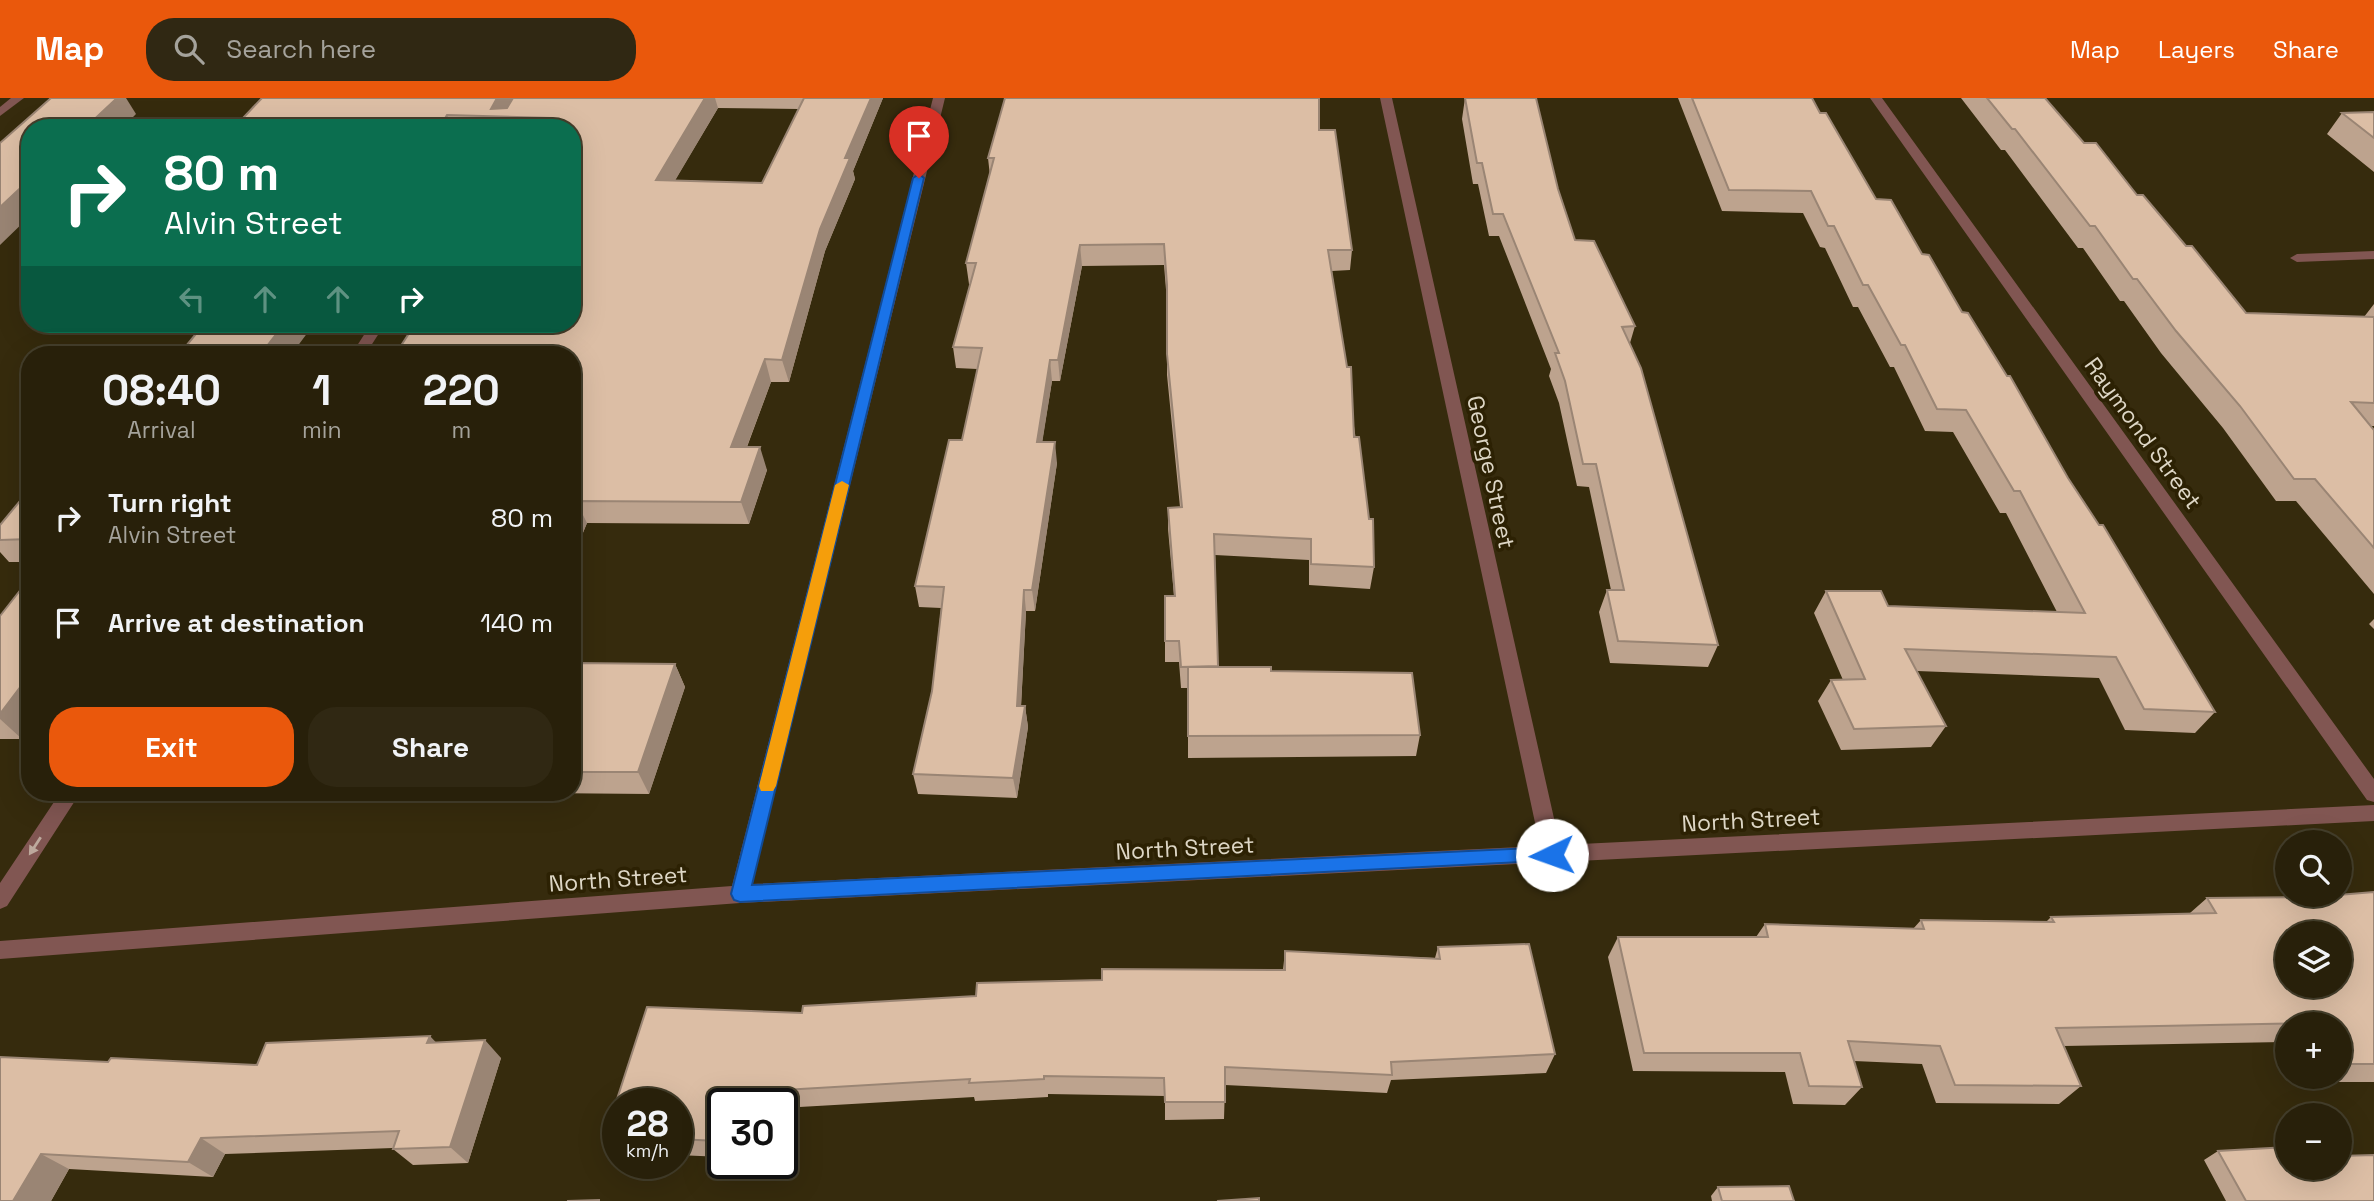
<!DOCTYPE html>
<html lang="en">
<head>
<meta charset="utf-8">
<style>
	body { margin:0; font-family:"Space Grotesk",sans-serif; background:#302813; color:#f1f3f6; height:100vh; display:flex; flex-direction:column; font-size:26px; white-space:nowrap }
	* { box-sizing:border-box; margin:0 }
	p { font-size:23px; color:#a5a39c }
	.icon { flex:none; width:38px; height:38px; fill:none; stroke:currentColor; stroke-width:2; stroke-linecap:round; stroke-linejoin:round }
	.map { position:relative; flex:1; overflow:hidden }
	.side { position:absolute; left:21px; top:248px; width:560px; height:455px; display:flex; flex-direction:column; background:#28200a; border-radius:28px; box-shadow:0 7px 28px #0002,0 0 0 2px #443e2b }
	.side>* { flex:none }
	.top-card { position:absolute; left:21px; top:21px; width:560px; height:214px; border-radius:28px; box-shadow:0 7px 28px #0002,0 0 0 2px #443e2b; background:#0b6e4f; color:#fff; overflow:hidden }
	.buttons { position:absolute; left:2275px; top:732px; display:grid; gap:14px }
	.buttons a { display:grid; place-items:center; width:77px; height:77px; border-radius:50%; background:#28200a; box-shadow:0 7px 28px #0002,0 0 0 2px #443e2b; font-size:35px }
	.speed { position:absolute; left:602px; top:990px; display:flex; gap:14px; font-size:35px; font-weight:700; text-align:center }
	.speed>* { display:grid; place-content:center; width:91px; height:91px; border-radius:50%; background:#28200a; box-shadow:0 7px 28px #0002,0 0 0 2px #443e2b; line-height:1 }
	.speed small { font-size:18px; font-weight:400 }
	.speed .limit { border:4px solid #111; border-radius:10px; background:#fff; color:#111 }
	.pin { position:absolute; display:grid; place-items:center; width:60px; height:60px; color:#fff; margin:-72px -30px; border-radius:50% 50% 50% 0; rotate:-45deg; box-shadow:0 0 7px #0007 }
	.pin .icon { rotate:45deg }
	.me { position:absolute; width:77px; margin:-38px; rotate:267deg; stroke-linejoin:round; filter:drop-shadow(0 0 5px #0008) }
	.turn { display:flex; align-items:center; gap:24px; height:147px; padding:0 28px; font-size:32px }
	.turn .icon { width:91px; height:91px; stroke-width:2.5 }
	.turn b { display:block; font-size:49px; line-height:60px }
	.lanes { display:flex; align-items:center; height:66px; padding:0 28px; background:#0003; justify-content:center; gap:35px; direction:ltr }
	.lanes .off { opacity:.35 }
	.eta { display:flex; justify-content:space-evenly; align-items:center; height:119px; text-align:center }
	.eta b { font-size:42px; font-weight:600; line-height:49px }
	.action { display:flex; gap:14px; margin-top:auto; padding:14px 28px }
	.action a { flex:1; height:80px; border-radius:28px; background:#ea580c; color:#fff; font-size:28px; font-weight:600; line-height:80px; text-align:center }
	.action a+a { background:#302813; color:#f1f3f6 }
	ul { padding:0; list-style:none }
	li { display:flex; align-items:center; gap:21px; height:105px; padding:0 28px }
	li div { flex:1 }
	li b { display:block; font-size:26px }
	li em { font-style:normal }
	header { display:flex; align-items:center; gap:42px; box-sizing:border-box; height:98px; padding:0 35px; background:#ea580c; color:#fff }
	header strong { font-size:33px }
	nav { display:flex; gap:38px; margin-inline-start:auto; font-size:24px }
	.search { width:490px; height:63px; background:#302813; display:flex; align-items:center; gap:18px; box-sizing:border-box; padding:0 24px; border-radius:28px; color:#a5a39c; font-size:26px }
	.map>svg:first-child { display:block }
</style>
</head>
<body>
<header>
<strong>Map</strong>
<div class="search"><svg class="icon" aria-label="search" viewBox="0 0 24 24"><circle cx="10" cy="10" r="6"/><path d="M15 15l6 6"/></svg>Search here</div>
<nav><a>Map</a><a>Layers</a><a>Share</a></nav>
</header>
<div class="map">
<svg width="2374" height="1103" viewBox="0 0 2374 1103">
	<rect width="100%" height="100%" fill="#362b0d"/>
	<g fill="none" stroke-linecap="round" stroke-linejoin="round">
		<path fill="#815652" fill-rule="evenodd" d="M933,0H945L752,786L1540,748L1380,0H1392L1560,747L2374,707V723L740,805L0,861V843L732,788Z
			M1870,0H1882L2374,681V704L2367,702Z
			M2374,153V161L2297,164L2290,160L2297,156Z
			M371,226H385L365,257H351Z
			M60,695H80L7,808L0,811V785Z"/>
		<path fill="#815652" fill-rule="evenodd" d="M11,0H24L0,18V9Z"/>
	</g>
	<path fill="#bda38e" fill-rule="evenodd" d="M262,0H883L853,73L855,81L825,153L789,284H771L747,349L767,372L749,426L587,425L572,461V30H248L243,20ZM718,10L799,11L762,85L675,82Z
		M1465,0L1558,91L1575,142L1635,228L1630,245L1718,547L1708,569L1610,565L1599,514L1607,492H1611L1589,389L1577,388L1559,305L1549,278L1551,271L1499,138H1489L1478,86H1473L1462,21Z
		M1678,0H1812L1820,15L1876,101L1922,156L1962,214L2068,380L2215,614L2195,635L2125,632L2099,580L1917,573L1946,628L1931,649L1841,652L1818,603L1831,582H1843L1814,515L1826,493L1888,508L2057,514L2006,415H2000L1953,334L1925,333L1894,269H1890L1858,209H1853L1825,150L1820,149L1803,115L1722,113Z
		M1961,0H2045L2084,45L2137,97L2186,148L2246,215L2364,219L2374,206V328H2370L2374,332V496L2296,403H2276L2223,330L2161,255L2124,203H2120L2083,150H2078L2005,52H2001Z
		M2374,14V74L2327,36L2342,15Z
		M1319,32L1352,152L1350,172L1332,173L1374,469L1370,491L1309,487V462L1215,457L1218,569L1271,573L1420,637L1416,658L1188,660V590H1181L1179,564H1165V543L1174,498L1168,431V410L1180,409L1167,277V204L1164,167L1082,168L1060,283H1052L1042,344L1057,365L1035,513H1026L1021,608H1025L1028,629L1017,700L918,696L913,676L932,593L941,510L919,509L915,488L962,342L977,271L956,270L953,249L970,186H969L966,165L990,78L988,60Z
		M30,391V464H9L0,454V427Z
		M0,518L22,641H0Z
		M2374,521V531L2369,526Z
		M572,565L675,566L685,589L649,696L540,695H572Z
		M2374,794V984H2306L2303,978H2340V926H2287V951L2283,944L2064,948L2081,988L2059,1006L1936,1005L1922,966L1854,963L1862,989L1845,1007L1793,1006L1785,974L1633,973L1608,859L1618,839H1756L1765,826L1913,831L1921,822L2047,823L2051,819L2190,815L2207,800L2314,799Z
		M1529,846L1555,956L1546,975L1391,982L1387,995L1225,987L1224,1021L1165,1022V998L1048,996V999L975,1003L974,999L782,1010V1006H723V1059L677,1057V1006H618V1052L605,1038L647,909L802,915L803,908L976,898L977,885L1102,882V871L1283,872L1285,853L1435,860L1438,849Z
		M436,945L501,960L468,1065L413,1067L393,1051V1050L225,1056L213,1079L69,1071L51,1103H0L108,964L257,967Z
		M2218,1053L2287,1069L2374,1103H2226L2204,1062Z
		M1718,1089L1794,1103H1712L1711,1098Z"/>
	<path fill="#9a8574" d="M117,0H126L136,16L122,30H85Z
		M497,0H517L507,19L491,11Z
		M705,0H715L718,10L663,103L656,82Z
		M871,0H883L853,73L855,81L825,153L789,284L782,262L820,131L845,60Z
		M447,17L453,30H447L444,22Z
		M30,81V118L0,147V109Z
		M1080,147L1082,168L1060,283L1058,262Z
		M284,226H314L291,257H260Z
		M765,261L771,284L738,372L731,349Z
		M1050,262L1052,283L1039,365L1037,344Z
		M1055,344L1057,365L1035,513L1032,492Z
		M760,349L767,372L749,426L741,404Z
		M576,403L587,425L572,461V412Z
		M1024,492L1026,513L1020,628L1017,608Z
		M675,566L685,589L649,696L638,674Z
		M30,576V630L22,641L0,621V616Z
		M1025,608L1028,629L1017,700L1013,680Z
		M430,938L447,956L427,945Z
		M485,942L501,960L468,1065L450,1049Z
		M731,995L738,1006H728Z
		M723,1024V1050L718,1043Z
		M201,1040L225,1056L213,1079L188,1064Z
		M41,1056L69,1071L51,1103H13Z"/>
	<path fill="#dcbea5" stroke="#9a8574" stroke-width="2" fill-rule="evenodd" d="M51,0H117L85,30H30V81L0,109V45Z
		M262,0H497L491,11L507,10L513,0H705L656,82L762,85L804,0H871L845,60H850L820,131L782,262L765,261L731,349H760L741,404L576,403L572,412V257H395L415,226H572V30H552V20L447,17L444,22L243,20Z
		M1005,0H1319V32H1335L1352,152H1328L1347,269H1351L1354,339H1359L1369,421H1373L1374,469L1311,466V441L1214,436L1218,568L1181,569L1179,543H1165V498H1175L1168,410L1182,409L1167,256V187L1164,146L1080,147L1058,262H1050L1037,344H1055L1032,492H1024L1017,608H1025L1013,680L913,676L932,593L944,489L915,488L949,342H962L982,250L953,249L976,165H966L994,60H988Z
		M1465,0H1536L1558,91L1575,142L1594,143L1635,228L1622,229L1641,270L1718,547L1618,543L1607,492H1624L1596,366H1583L1565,283L1555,255H1559L1503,116H1493L1482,65H1477Z
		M1692,0H1812L1820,15H1826L1876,101L1891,102L1922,156L1929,157L1962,214L1968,215L2007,278H2010L2068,380L2099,427H2103L2215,614L2144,611L2116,559L1905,551L1946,628L1854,631L1831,582L1865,581L1826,493H1881L1888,508L2085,515L2020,393H2014L1966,312L1937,311L1905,247H1901L1868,187H1863L1834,128H1828L1811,93L1729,92Z
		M1987,0H2045L2084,45H2096L2137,97H2143L2186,148H2192L2246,215L2374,219V305L2351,304L2374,332V450L2315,381H2294L2240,308L2176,233L2137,181H2133L2095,128H2090L2015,31H2012Z
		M2374,14V40L2342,15Z
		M204,226H284L260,257H166L170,253H182Z
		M30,391V441L0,442V427Z
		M29,481L30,576L0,616V518Z
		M572,565L675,566L638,674H572Z
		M1188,569H1271V573L1412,575L1420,637L1188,638Z
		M2374,794V966H2340V926L2310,925L2056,930L2081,988L1955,987L1940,948L1848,943L1862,989L1809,988L1800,955H1644L1618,839H1768L1765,826L1924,831L1921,822L2054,824L2051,819L2216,815L2207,800L2314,799ZM2287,835H2340V887H2287Z
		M1529,846L1555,956L1391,964L1392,977L1225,969V1004H1165L1164,980L1044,978V981L969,985L970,981L731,995L728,1006H723V1024L718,1043L677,1041V1006H618V1039L605,1038L647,909L802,915L803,908L976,898L977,885L1102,882V871L1285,872V853L1440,861L1438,849Z
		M430,938L427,945L485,942L450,1049L393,1051L399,1033L201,1040L188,1064L41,1056L13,1103H0V959L108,964L111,960L257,967L266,945Z
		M2287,1049V1069H2340V1058L2374,1057V1103H2246L2218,1053Z
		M1789,1088L1794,1103H1722L1718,1089Z
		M1259,1100V1103H1217Z
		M599,1102V1103H567Z"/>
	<defs><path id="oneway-solid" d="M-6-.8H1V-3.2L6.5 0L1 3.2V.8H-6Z" transform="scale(1.75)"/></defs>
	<use fill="#bda99d" href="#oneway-solid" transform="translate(35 748) rotate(123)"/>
	<path fill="#1a73e8" stroke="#114b97" stroke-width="2" d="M919,76L924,80L752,787L1552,749L1558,751L1561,757L1558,762L740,804L734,802L731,796L913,80Z"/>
	<path fill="#f59e0b" d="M842,383L849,387L776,688L773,693H761L759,688L835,387Z"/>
	<g text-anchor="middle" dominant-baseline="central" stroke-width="7" stroke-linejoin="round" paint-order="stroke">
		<g font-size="23" fill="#ddd6c5" stroke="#2c2103">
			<text transform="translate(2143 335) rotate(54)">Raymond Street</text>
			<text transform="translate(1491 374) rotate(78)">George Street</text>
			<text transform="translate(1751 722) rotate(-3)">North Street</text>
			<text transform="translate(1185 750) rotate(-3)">North Street</text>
			<text transform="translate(618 781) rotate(-4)">North Street</text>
		</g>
	</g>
</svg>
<div class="buttons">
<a><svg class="icon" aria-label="search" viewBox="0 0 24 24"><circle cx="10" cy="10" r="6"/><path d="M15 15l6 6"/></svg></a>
<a><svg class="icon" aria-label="layers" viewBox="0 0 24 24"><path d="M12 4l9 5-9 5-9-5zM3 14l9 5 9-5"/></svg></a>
<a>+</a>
<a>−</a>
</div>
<div class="speed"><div>28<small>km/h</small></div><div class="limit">30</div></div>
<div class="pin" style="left:919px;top:80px;background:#d93025"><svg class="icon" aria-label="arrive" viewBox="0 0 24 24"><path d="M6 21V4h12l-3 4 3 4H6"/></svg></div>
<svg class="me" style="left:1552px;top:757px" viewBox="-20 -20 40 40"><circle r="19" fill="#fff"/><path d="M0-13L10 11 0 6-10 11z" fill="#1a73e8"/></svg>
<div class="top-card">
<div class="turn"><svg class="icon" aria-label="right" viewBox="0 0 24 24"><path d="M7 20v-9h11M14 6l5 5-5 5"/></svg><div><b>80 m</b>Alvin Street</div></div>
<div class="lanes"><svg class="icon off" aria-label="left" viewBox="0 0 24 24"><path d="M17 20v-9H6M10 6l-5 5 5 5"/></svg><svg class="icon off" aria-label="ahead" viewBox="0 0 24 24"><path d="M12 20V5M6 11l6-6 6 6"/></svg><svg class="icon off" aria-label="ahead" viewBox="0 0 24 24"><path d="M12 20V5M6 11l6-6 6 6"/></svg><svg class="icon" aria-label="right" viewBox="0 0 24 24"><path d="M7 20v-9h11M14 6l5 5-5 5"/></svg></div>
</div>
<section class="side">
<div class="eta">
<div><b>08:40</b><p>Arrival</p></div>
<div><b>1</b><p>min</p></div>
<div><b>220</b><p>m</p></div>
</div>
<ul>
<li><svg class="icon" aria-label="right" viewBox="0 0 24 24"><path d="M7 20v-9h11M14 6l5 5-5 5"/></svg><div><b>Turn right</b><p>Alvin Street</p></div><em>80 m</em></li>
<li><svg class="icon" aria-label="arrive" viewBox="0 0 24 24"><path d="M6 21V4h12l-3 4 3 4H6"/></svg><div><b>Arrive at destination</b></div><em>140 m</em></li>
</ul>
<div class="action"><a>Exit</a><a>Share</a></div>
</section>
</div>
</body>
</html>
